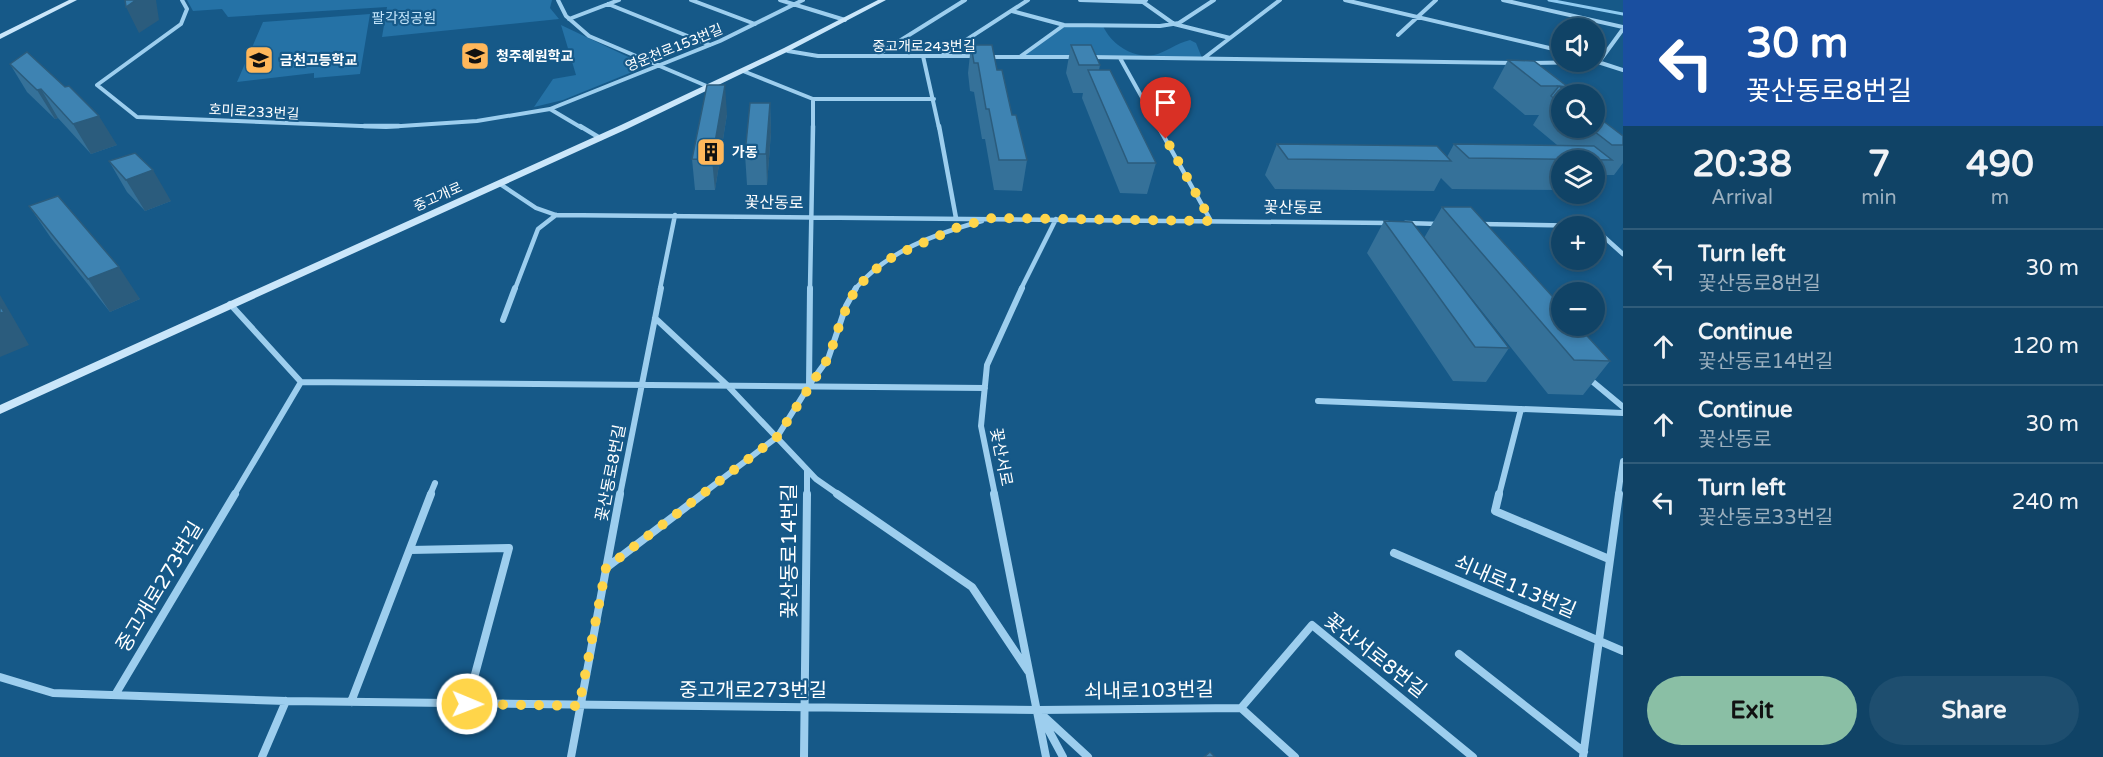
<!DOCTYPE html>
<html lang="en">
<head>
<meta charset="utf-8">
<style>
	body { margin:0; font-family:"Varela Round","Noto Sans KR",sans-serif; background:#1e4e6f; color:#f1f3f6; height:100vh; display:flex; flex-direction:column; font-size:22px; white-space:nowrap }
	* { box-sizing:border-box; margin:0 }
	p { font-size:20px; color:#9cb0bf }
	.icon { flex:none; width:33px; height:33px; fill:none; stroke:currentColor; stroke-width:2; stroke-linecap:round; stroke-linejoin:round }
	.map { position:relative; flex:1; overflow:hidden }
	.drawer { display:flex; flex-direction:column; background:#104366; width:480px }
	.drawer>* { flex:none }
	.guide { background:#1a4fa0; color:#fff; overflow:hidden }
	.fabs { position:absolute; left:1551px; top:18px; display:grid; gap:12px }
	.fabs a { display:grid; place-items:center; width:54px; height:54px; border-radius:50%; background:#104366; box-shadow:0 3px 9px #0003,0 0 0 2px #305c7a; font-size:30px }
	.pin { position:absolute; display:grid; place-items:center; width:51px; height:51px; color:#fff; margin:-62px -26px; border-radius:50% 50% 50% 0; rotate:-45deg; box-shadow:0 0 6px #0007 }
	.pin .icon { rotate:45deg }
	.me { position:absolute; width:66px; margin:-33px; rotate:91deg; stroke-linejoin:round; filter:drop-shadow(0 0 4px #0008) }
	.turn { display:flex; align-items:center; gap:21px; height:126px; padding:0 24px; font-size:27px }
	.turn .icon { width:78px; height:78px; stroke-width:2.5 }
	.turn b { display:block; font-size:42px; line-height:51px }
	.eta { display:flex; justify-content:space-evenly; align-items:center; height:102px; text-align:center }
	.eta b { font-size:36px; font-weight:800; line-height:42px }
	.primary-button { display:flex; gap:12px; margin-top:auto; padding:12px 24px }
	.primary-button a { flex:1; height:69px; border-radius:36px; background:#8abfa5; color:#111; font-size:24px; font-weight:800; line-height:69px; text-align:center }
	.primary-button a+a { background:#1e4e6f; color:#f1f3f6 }
	ul { padding:0; list-style:none }
	li { display:flex; align-items:center; gap:18px; height:78px; padding:0 24px; border-top:2px solid #305c7a }
	li div { flex:1 }
	li b { display:block; font-size:22px }
	li em { font-style:normal }
	main { display:flex; flex:1; min-height:0 }
	.map>svg:first-child { display:block }
</style>
</head>
<body>
<main>
<div class="map">
<svg width="1623" height="757" viewBox="0 0 1623 757">
	<rect width="100%" height="100%" fill="#165988"/>
	<path fill="#2572a6" d="M187,0H552L550,8L559,19L382,37L387,7L228,17L222,9L193,11Z
		M370,14L360,74L314,78V73L237,82L263,22Z
		M561,25L639,62L637,70L563,100L534,107L553,79L576,75Z
		M1065,25L1103,26C1111,44 1133,59 1154,55C1164,53 1177,43 1190,40L1196,43L1202,58L1023,56Z"/>
	<g fill="none" stroke-linecap="round" stroke-linejoin="round">
		<path stroke="#8fcbf1" stroke-width="3" d="M1549,0L1623,14"/>
		<path stroke="#9dceee" stroke-width="4" d="M182,0L187,9L181,24L97,85L137,117L386,127L477,121L550,109L720,41L803,0
			M558,0L566,16L589,36L709,87
			M691,0L755,24
			M780,0L845,20
			M1080,0L1143,2L1146,0
			M1345,0L1562,51
			M1503,0L1623,27
			M1143,2L1174,24L1230,38
			M608,4L710,45
			M1012,11L1064,25L1160,26L1179,23L1214,0
			M569,19L619,0
			M1398,35L1436,0
			M788,51L818,56H977
			M877,55L965,0
			M943,55L1028,0
			M923,56L939,128
			M1021,56L1064,25
			M987,57H1076
			M1089,57L1514,63
			M1120,58L1159,128
			M1204,58L1280,0
			M1598,62L1623,70
			M1530,63L1599,62L1623,29
			M743,71L813,99V128
			M813,99H934
			M550,109L582,128"/>
		<path stroke="#9dceee" stroke-width="4.5" d="M364,126H399
			M580,126L600,138
			M939,126L956,218
			M1158,126L1211,221
			M500,184L536,208L556,215L1388,223
			M1405,223L1439,224
			M1480,224L1593,226
			M1594,228L1623,254
			M515,289L538,229L556,215
			M660,289L675,215
			M810,289L813,126
			M855,289C887,251 935,234 982,221
			M1021,289L1056,219"/>
		<path stroke="#9dceee" stroke-width="6" d="M230,304L301,382L234,495
			M655,318L727,385L816,479L839,495
			M503,320L515,288
			M1587,377L1623,407
			M301,382L985,388
			M809,385L828,359L846,306L856,288
			M1318,401L1623,413
			M430,495L435,483
			M620,495L661,288
			M701,495L777,437L809,386L810,288
			M807,495V470
			M995,495L981,426L987,365L1022,288
			M1499,495L1521,409
			M1618,495L1623,461"/>
		<path stroke="#9dceee" stroke-width="8" d="M837,494L972,587L1028,671
			M994,494L1046,757
			M1499,494L1495,511L1609,559
			M410,550L509,548L467,704
			M1394,553L1623,651
			M606,568L703,494
			M1459,654L1584,752
			M0,677L53,693L286,701L1038,710L1241,708L1295,757
			M115,695L235,494
			M351,702L431,494
			M1241,708L1312,625L1473,757
			M1038,711L1088,757
			M1041,716L1063,757
			M262,757L286,701
			M571,757L620,494
			M804,757L807,494
			M1583,757L1619,494"/>
		<path fill="#cae6fa" fill-rule="evenodd" d="M69,0H77L0,39V34Z
			M878,0H886L789,51L627,129L0,414V405L621,125L784,48Z"/>
	</g>
	<path fill="#357199" d="M971,45L997,70L1027,160L1022,191L994,190L985,139H982L974,92L970,91L968,73Z
		M1071,45L1100,65L1099,70L1156,163L1147,194L1120,193L1082,98L1083,93H1073L1066,73Z
		M1508,60L1568,87L1566,91L1562,94V128H1594L1623,136V163L1614,175H1601L1594,185V160H1562V190L1452,189L1441,178L1434,191L1275,189L1265,175L1277,144L1447,157L1454,144L1557,145L1533,125L1539,115H1525L1493,88Z
		M10,64L117,145L91,154L58,118L55,119L27,92Z
		M770,103L771,132L767,185H747L745,154Z
		M727,114L715,190H695L692,159Z
		M109,161L171,201L145,211L127,192Z
		M29,206L140,299L110,312L51,238Z
		M1442,207L1610,361L1583,395L1548,394L1438,256L1509,348L1486,382L1453,381L1367,253L1384,221L1424,238Z"/>
	<path fill="#2b5c7d" d="M136,0H156L159,20L139,33L126,7Z
		M725,85L727,114L715,190L712,160Z
		M41,89L58,118L55,119L37,90Z
		M770,103L771,132L767,185L766,154Z
		M99,116L117,145L91,154L73,124Z
		M153,170L171,201L145,211L126,180Z
		M119,267L140,299L110,312L88,279Z
		M0,295L29,345L0,357Z"/>
	<path fill="#3e83b2" stroke="#2b5c7d" stroke-width="1.5" d="M125,0H136L126,7Z
		M971,45H992L997,70H1002L1012,115H1016L1027,160H999L989,109H986L978,63H974Z
		M1071,45H1091L1100,65H1079Z
		M27,52L65,87L69,86L99,116L73,124L41,89L37,90L10,64Z
		M1508,60L1534,61L1568,87L1559,86L1570,94H1562V105L1551,96L1559,86H1541Z
		M1088,70H1110L1156,163H1128Z
		M707,85H725L712,160L692,159Z
		M750,103H770L766,154H745Z
		M1594,114L1623,136V145H1612L1590,128H1594Z
		M1277,144L1437,146L1451,161L1288,159Z
		M1454,144L1594,146L1612,160L1469,158Z
		M135,153L153,170L126,180L109,161Z
		M58,196L119,267L88,279L29,206Z
		M1442,207H1471L1562,307V326H1578L1610,361L1574,360Z
		M1384,221L1412,222L1509,348L1475,347Z
		M0,306L4,312L0,313Z
		M1210,752L1215,757H1204Z"/>
	<g fill="none" stroke-linecap="round" stroke-linejoin="round">
		<path stroke="#ffd54a" stroke-width="10" stroke-dasharray="0 18" d="M467,704L579,706L606,568L777,437L829,357L841,320L855,290L872,272L894,256L956,228L992,218L1211,221L1166,139"/>
	</g>
	<defs>
		<g id="school-square" transform="scale(1.5)"><rect x="-9" y="-9" width="18" height="18" rx="4" fill="#ffb75a" stroke="#165988"/><path d="M0-5L7-2L0 1L-7-2ZM-4 1L0 2.5L4 1V4Q0 6-4 4Z" fill="#111"/></g>
		<g id="building-square" transform="scale(1.5)"><rect x="-9" y="-9" width="18" height="18" rx="4" fill="#ffb75a" stroke="#165988"/><path d="M-4-6H4V6H1V3H-1V6H-4ZM-2.5-4.3h1.7v1.8h-1.7ZM.8-4.3h1.7v1.8H.8ZM-2.5-1h1.7V.8h-1.7ZM.8-1h1.7V.8H.8Z" fill="#111"/></g>
	</defs>
	<g fill-rule="evenodd">
		<use href="#school-square" x="475" y="56"/>
		<use href="#school-square" x="259" y="60"/>
		<use href="#building-square" x="711" y="152"/>
	</g>
	<g text-anchor="middle" dominant-baseline="central" stroke-width="4.5" stroke-linejoin="round" paint-order="stroke">
		<g font-size="14" fill="#c3e4fa" stroke="#165988">
			<text x="404" y="18">팔각정공원</text>
		</g>
		<g font-size="14" fill="#fff" stroke="#165988">
			<text x="924" y="46">중고개로243번길</text>
			<text transform="translate(674 48) rotate(-22)">영운천로153번길</text>
			<text transform="translate(254 112) rotate(3)">호미로233번길</text>
			<text transform="translate(438 197) rotate(-24)">중고개로</text>
		</g>
		<g font-size="14" font-weight="bold" fill="#fff" stroke="#165988" text-anchor="start">
			<text x="496" y="56">청주혜원학교</text>
			<text x="280" y="60">금천고등학교</text>
			<text x="732" y="152">가동</text>
		</g>
		<g font-size="16" fill="#fff" stroke="#165988">
			<text transform="translate(774 203) rotate(1)">꽃산동로</text>
			<text transform="translate(1293 208) rotate(1)">꽃산동로</text>
			<text transform="translate(1001 457) rotate(79)">꽃산서로</text>
			<text transform="translate(611 473) rotate(-79)">꽃산동로8번길</text>
		</g>
		<g font-size="20" fill="#fff" stroke="#165988">
			<text transform="translate(790 551) rotate(-90)">꽃산동로14번길</text>
			<text transform="translate(160 587) rotate(-59)">중고개로273번길</text>
			<text transform="translate(1515 587) rotate(23)">쇠내로113번길</text>
			<text transform="translate(1375 656) rotate(38)">꽃산서로8번길</text>
			<text x="753" y="691">중고개로273번길</text>
			<text transform="translate(1149 691) rotate(-1)">쇠내로103번길</text>
		</g>
	</g>
</svg>
<div class="fabs">
<a><svg class="icon" aria-label="sound" viewBox="0 0 24 24"><path d="M4 9h4l5-4v14l-5-4H4zM17 9q2 3 0 6"/></svg></a>
<a><svg class="icon" aria-label="search" viewBox="0 0 24 24"><circle cx="10" cy="10" r="6"/><path d="M15 15l6 6"/></svg></a>
<a><svg class="icon" aria-label="layers" viewBox="0 0 24 24"><path d="M12 4l9 5-9 5-9-5zM3 14l9 5 9-5"/></svg></a>
<a>+</a>
<a>−</a>
</div>
<div class="pin" style="left:1166px;top:139px;background:#d93025"><svg class="icon" aria-label="arrive" viewBox="0 0 24 24"><path d="M6 21V4h12l-3 4 3 4H6"/></svg></div>
<svg class="me" style="left:467px;top:704px" viewBox="-20 -20 40 40"><circle r="17" fill="#ffd54a" stroke="#fff" stroke-width="3"/><path d="M0-11L8 9 0 5-8 9z" fill="#fff"/></svg>
</div>
<section class="drawer">
<div class="guide">
<div class="turn"><svg class="icon" aria-label="left" viewBox="0 0 24 24"><path d="M17 20v-9H6M10 6l-5 5 5 5"/></svg><div><b>30 m</b>꽃산동로8번길</div></div>
</div>
<div class="eta">
<div><b>20:38</b><p>Arrival</p></div>
<div><b>7</b><p>min</p></div>
<div><b>490</b><p>m</p></div>
</div>
<ul>
<li><svg class="icon" aria-label="left" viewBox="0 0 24 24"><path d="M17 20v-9H6M10 6l-5 5 5 5"/></svg><div><b>Turn left</b><p>꽃산동로8번길</p></div><em>30 m</em></li>
<li><svg class="icon" aria-label="ahead" viewBox="0 0 24 24"><path d="M12 20V5M6 11l6-6 6 6"/></svg><div><b>Continue</b><p>꽃산동로14번길</p></div><em>120 m</em></li>
<li><svg class="icon" aria-label="ahead" viewBox="0 0 24 24"><path d="M12 20V5M6 11l6-6 6 6"/></svg><div><b>Continue</b><p>꽃산동로</p></div><em>30 m</em></li>
<li><svg class="icon" aria-label="left" viewBox="0 0 24 24"><path d="M17 20v-9H6M10 6l-5 5 5 5"/></svg><div><b>Turn left</b><p>꽃산동로33번길</p></div><em>240 m</em></li>
</ul>
<div class="primary-button"><a>Exit</a><a>Share</a></div>
</section>
</main>
</body>
</html>
